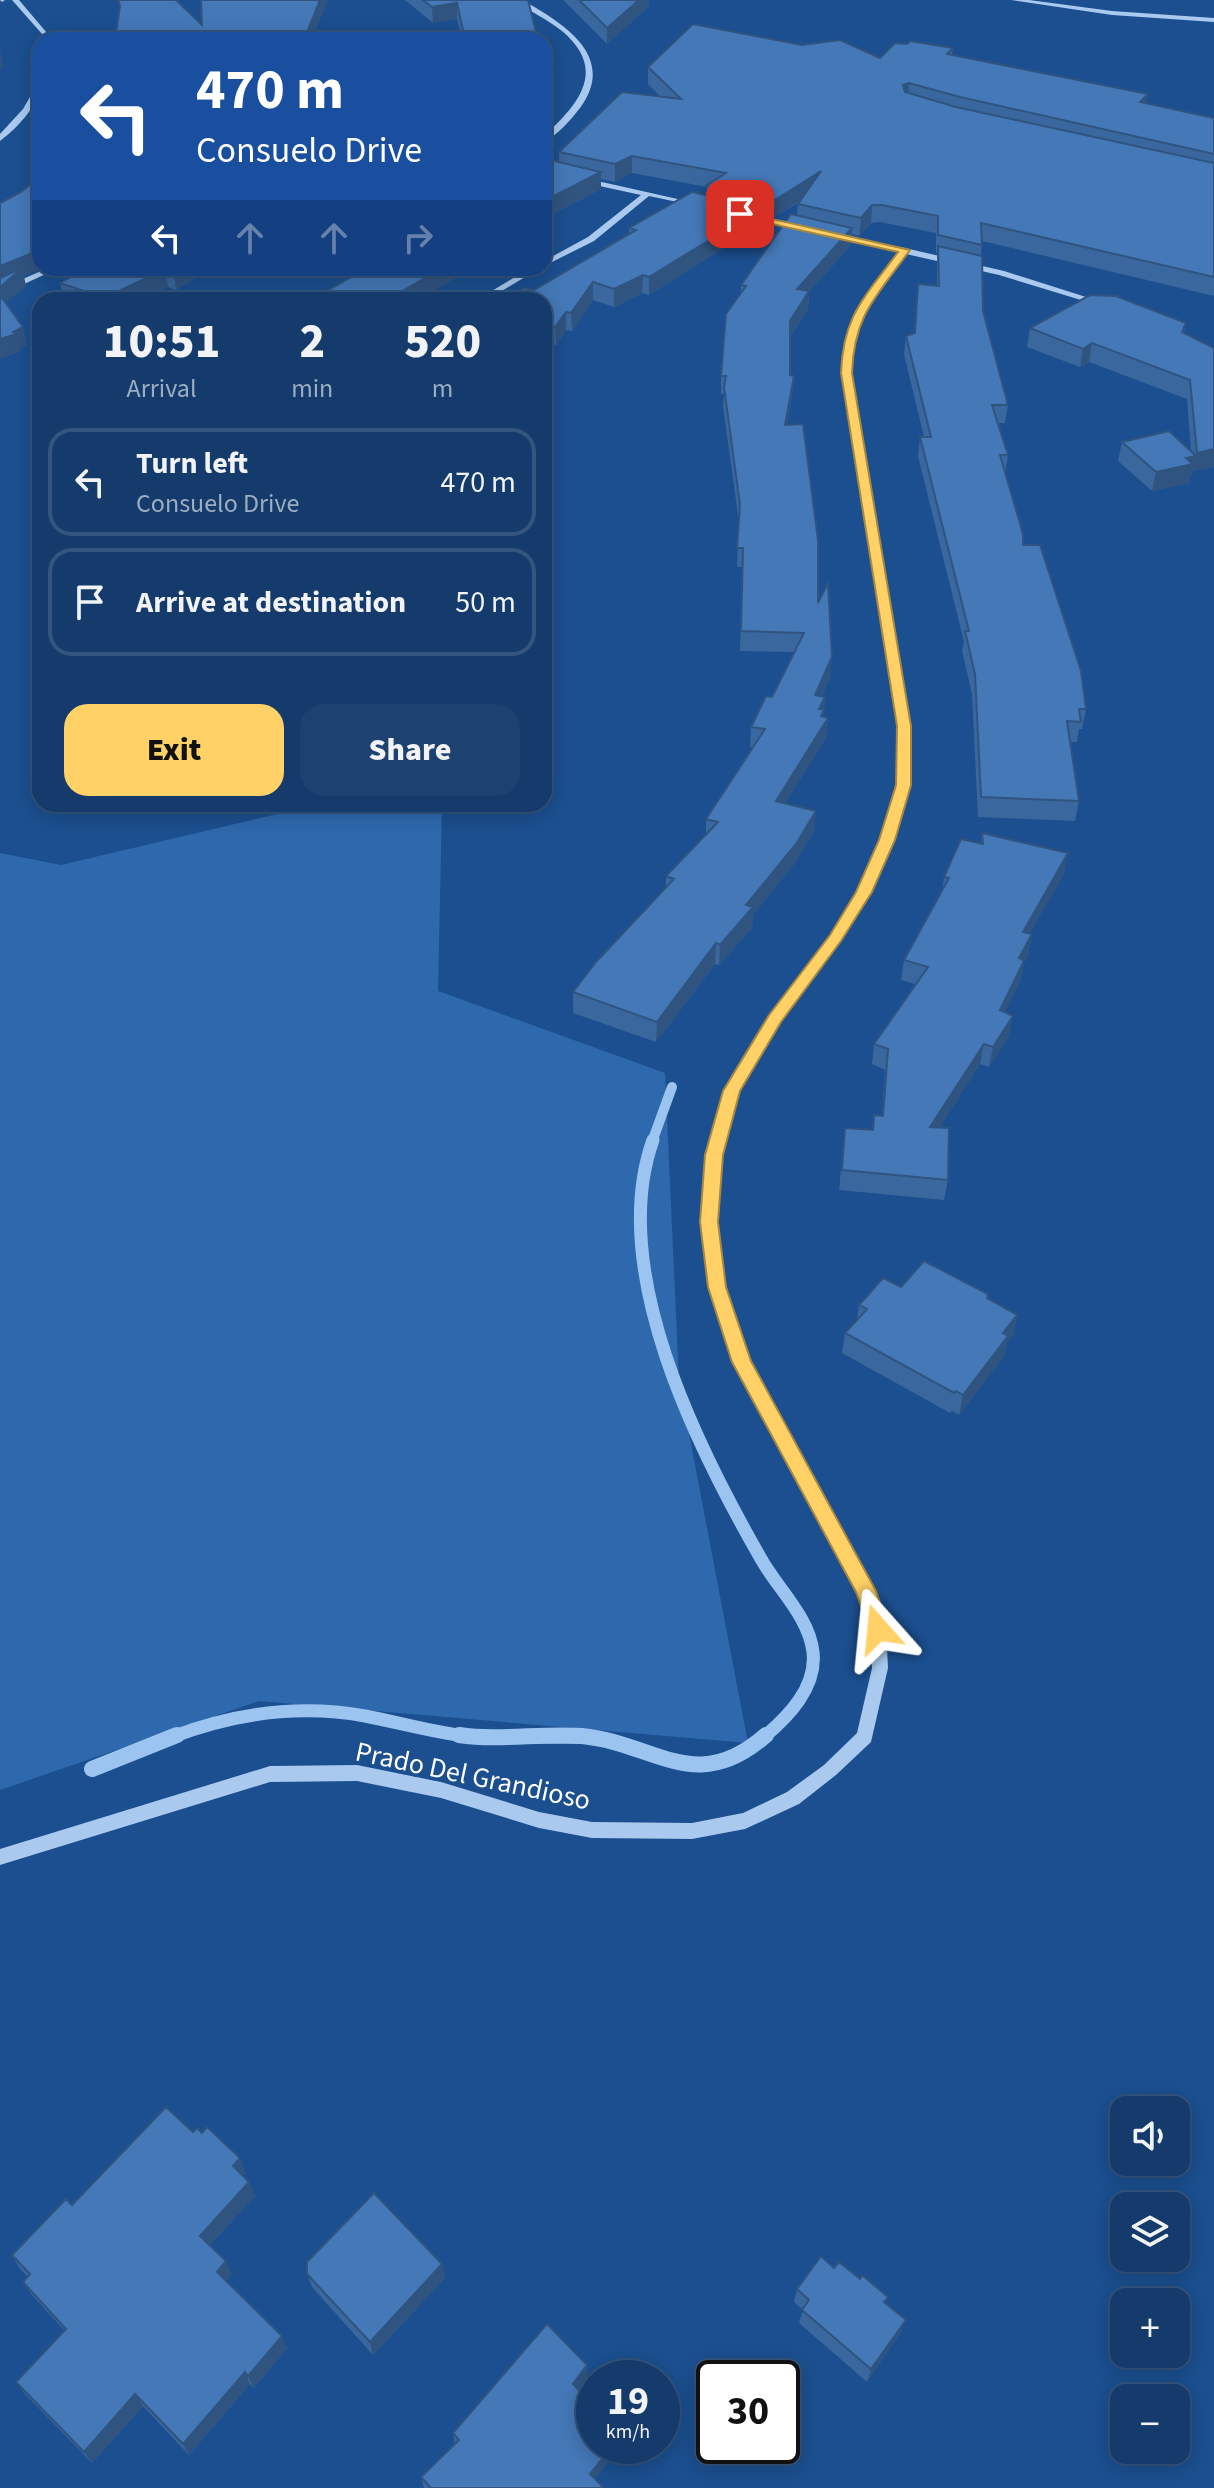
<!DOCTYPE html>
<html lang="en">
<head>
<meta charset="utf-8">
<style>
	body { margin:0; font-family:"Source Sans 3",sans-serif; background:#1d4271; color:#f1f3f6; height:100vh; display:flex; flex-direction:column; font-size:30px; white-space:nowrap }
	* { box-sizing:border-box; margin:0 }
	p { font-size:26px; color:#9dadc1 }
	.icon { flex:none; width:44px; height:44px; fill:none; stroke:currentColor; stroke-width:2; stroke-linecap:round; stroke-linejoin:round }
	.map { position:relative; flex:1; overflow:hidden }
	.panel { position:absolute; left:32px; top:292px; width:520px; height:520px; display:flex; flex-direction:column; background:#143b6b; border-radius:24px; box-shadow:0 4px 20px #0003,0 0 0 2px #33557e }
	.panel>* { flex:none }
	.guide { position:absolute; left:32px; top:32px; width:520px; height:244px; border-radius:24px; box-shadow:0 4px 20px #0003,0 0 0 2px #33557e; background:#1a4fa0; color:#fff; overflow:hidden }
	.fabs { position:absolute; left:1110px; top:2096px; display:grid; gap:16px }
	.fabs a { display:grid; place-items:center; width:80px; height:80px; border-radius:16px; background:#143b6b; box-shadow:0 4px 20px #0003,0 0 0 2px #33557e; font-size:40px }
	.speed { position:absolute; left:576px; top:2360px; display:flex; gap:16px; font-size:40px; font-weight:700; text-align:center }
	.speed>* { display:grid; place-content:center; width:104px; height:104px; border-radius:50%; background:#143b6b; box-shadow:0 4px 20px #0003,0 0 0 2px #33557e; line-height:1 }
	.speed small { font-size:20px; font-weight:400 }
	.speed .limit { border:4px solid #111; border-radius:12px; background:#fff; color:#111 }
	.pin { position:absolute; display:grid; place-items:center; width:68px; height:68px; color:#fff; margin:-34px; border-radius:16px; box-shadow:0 4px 12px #0006 }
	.me { position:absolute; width:88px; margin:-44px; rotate:342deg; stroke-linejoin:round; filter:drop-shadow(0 0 6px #0008) }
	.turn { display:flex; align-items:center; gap:28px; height:168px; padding:0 32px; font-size:36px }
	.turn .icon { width:104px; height:104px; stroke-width:2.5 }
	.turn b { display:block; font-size:56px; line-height:68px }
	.lanes { display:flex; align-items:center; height:76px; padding:0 32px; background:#0003; justify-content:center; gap:40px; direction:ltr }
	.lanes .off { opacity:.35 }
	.eta { display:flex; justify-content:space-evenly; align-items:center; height:136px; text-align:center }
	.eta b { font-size:48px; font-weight:800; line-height:56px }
	.button { display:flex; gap:16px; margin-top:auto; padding:16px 32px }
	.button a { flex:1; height:92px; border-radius:24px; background:#ffd166; color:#111; font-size:32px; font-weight:800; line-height:92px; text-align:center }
	.button a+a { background:#1d4271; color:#f1f3f6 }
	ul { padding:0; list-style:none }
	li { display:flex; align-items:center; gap:24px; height:108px; margin:0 16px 12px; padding:0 16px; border:4px solid #33557e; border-radius:24px }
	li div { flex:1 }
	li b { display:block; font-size:30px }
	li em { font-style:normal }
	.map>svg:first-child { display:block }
</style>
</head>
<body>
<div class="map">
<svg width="1214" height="2488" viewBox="0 0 1214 2488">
	<rect width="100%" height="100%" fill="#1b4f8f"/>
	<path fill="#2e69ad" d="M320,804H442L438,991L665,1073L679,1381L748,1743L259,1701L0,1790V853L61,865Z"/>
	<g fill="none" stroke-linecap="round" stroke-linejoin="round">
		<path stroke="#9cc4f0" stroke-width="10" d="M652,1142L672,1087"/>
		<path stroke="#9cc4f0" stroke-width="13" d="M653,1140C607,1269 697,1447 760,1557C776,1587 809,1616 813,1652C817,1687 789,1716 764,1737
			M172,1737C235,1713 298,1704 365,1716C402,1723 438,1734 474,1737
			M523,1737H590"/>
		<path stroke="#9cc4f0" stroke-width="16" d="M459,1735C500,1741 540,1733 582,1736C655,1743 696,1797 766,1735
			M92,1769L177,1735"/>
		<path fill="#a9c9ee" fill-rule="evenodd" d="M0,0H5L2,2Z
			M12,0H19L47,33L48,40H42V34Z
			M514,0H522C563,23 618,56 580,108C570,121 558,134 544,142V136C579,104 608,70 562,31C547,19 529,11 514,0Z
			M1011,0H1029L1112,11L1214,18V22L1112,15Z
			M37,85H40C40,105 15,130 0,141V134L23,109Z
			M584,178L700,204L696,206L649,196L594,241L544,266V261L588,237L641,195L581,182L580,180Z
			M741,212L802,225L806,227L802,229L744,216L740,214Z
			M831,233L905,248L1004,271L1108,304L1104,307L999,275L906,254C874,294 855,321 851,373L909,726L910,785L893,840L870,892L840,941L779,1022L738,1091L721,1155L716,1222L724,1287L749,1362L872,1586L886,1629L888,1668L871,1742L836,1775L799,1804L745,1829L692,1839L592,1838L539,1828L441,1798L357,1781L270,1782L0,1865V1849L270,1766L357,1765L441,1782L539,1812L592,1822L692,1823L743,1813L787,1792L824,1765L857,1733L872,1668L870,1629L858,1592L735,1362L710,1287L702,1222L707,1155L724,1091L770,1016L831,936L858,892L881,840L898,785L899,726L843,373C846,320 867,292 899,252L831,237Z
			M48,268H59L0,295V289Z
			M530,268H540L487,300H477Z"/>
	</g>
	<path fill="#3a679d" d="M405,0H528L538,40H462L457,19L433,23Z
		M563,0H649L648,7L607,44Z
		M907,44L953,48L952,55L1146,103L1214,118V296L982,241L981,256L983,311L1008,405L1005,423H998L1008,455L1005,474L1023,545L1086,709L1082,729H1079L1077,742H1070L1079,801L1075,821L978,817L972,694L962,651L964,642L918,456L920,437H924L904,354L906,336L914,333L918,284L937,285V253H936V233L880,222L871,223L859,236L852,234L851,245L809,292L808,309L790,337V375L794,376L792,394L787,425L830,677L822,696L825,697L823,717L828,718L826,738L785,803L814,831L794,864L753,915L752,928L719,965L715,964L656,1042L573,1013V992L666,888V876L706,835V819L753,747H750L751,727L772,697L794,652L740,651L742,567H737L739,522L723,406L724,394H721V376L741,294V285L797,216L798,204L801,201L774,217L762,214L761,225L649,295L642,293L614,307L593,300L572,331L566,330L556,345L544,344V300L534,290L629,233V228L706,196L707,187L632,173L615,182L601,179V189L553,214V220L544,226V166L559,162V152L661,97L648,84V67L802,45L880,58Z
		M87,268H211L176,290L168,287L141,300H64L60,283Z
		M1186,323L1184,333L1214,467L1193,471L1192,475H1190L1189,483L1152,491L1118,461L1122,442L1191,451L1187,399L1089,362L1080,367L1027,347L1030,328Z
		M982,833L1064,874L1029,934H1032L1028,955L1024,963L1020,981L1005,1012L1009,1036L989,1067L980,1064L939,1128L948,1180L944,1200L839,1190L845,1128L872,1130L874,1115L882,1116L885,1070L872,1064L874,1044L915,984L901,980L904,960L942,892L944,877L981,844Z
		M901,1287L988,1294L987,1298L1017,1315L1013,1335L1007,1342L1004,1356L959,1415L952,1411L950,1413L842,1353L845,1333L857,1320L859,1305Z
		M193,2132L202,2133L240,2158L245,2173L243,2176L249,2182L255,2196L210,2245L232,2274L226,2281L287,2348L254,2388L250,2384L189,2455L143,2406L92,2463L25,2394L16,2382L65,2331L32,2295L23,2282L28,2277L20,2269L12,2255L72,2205Z
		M834,2268L886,2303L901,2332L867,2382L799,2323L803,2310L794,2302L797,2289Z
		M307,2274L445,2278L373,2355L312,2287Z
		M588,2378L578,2389L595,2479L604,2488H424L421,2477L455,2444L453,2433Z"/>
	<path fill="#305480" d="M320,0H328L312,40L308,30Z
		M639,0H649L648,7L607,44V28Z
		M457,3V19L433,23L432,7Z
		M0,49L3,65L0,70Z
		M909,83L908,99L903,85Z
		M1148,94L1145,111L1140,102Z
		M632,156V173L615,182V164Z
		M821,171L820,188L774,217L775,200Z
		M601,172V189L553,214V220L544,226V208L546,200Z
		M872,205L871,223L859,236L861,218Z
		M762,208L761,225L649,295V277Z
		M852,228L851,245L809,292L808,309L788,339L790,321L797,289Z
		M40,250V268H44L24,276L26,286L0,308V266Z
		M180,268H211L176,290L174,272Z
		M442,268H473L419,300H387Z
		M165,269L168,287L141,300H104V298Z
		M643,275L642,293L614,307V289Z
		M593,282V300L572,331L571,313Z
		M566,312V330L556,345L555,327Z
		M23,327L27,345L20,349V352L0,359V339Z
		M1092,343L1089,362L1080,367L1083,349Z
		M794,376L792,394L784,444L785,425Z
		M1214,449V467L1193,471L1192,475H1190L1189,483L1152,491L1156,472L1186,458L1196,456L1197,453Z
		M832,657L830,677L814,715L815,695Z
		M825,697L822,726L828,718L826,738L774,821L776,801Z
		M816,811L814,831L794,864L753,915L752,928L719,965L720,945L746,905Z
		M1068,853L1064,874L1019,952L1023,932Z
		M1032,934L1028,955L1024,963L1020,981L997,1030L1000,1010L1019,958Z
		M716,943L715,964L656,1042L657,1022Z
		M1013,1016L1009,1036L989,1067L993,1047Z
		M984,1044L980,1064L927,1147L930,1127Z
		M1017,1315L1013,1335L1007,1342L1004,1356L959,1415L963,1395L1003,1333Z
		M240,2158L245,2173L239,2181L233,2166Z
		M249,2182L255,2196L206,2249L200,2236Z
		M226,2261L232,2274L223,2285L217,2272Z
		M442,2264L445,2278L373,2355L370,2342Z
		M906,2320L901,2332L867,2382L871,2369Z
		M282,2336L287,2348L254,2388L248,2376Z
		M587,2365L588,2378L573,2396V2384Z
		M245,2372L250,2384L189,2455L183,2444Z
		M135,2394L143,2406L92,2463L84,2452Z
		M613,2446H622L591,2484L590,2474Z"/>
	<path fill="#4478b7" stroke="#305480" stroke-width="2" d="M118,0H176L202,25L201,0H320L308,30L320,40H115L120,6Z
		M423,0H528L538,40H465L457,3L432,7Z
		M579,0H639L607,28Z
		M693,24L802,45L840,40L880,58L895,43L907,44L910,41L953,48L947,54L1148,94L1140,102L1214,118V154L960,97L909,83L903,85L905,92L956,107L1214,163V277L981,223L982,245L938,235V216L882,205H872L861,218L798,204L821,171L775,200L707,185L726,173L632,156L615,164L559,152L622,92L681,99L648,67Z
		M550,160L601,172L546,200L553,203L544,208V166Z
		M40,177V250L0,266V203L21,192Z
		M692,192L762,208L649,277L643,275L614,289L593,282L571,313L566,312L555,327L544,325V300H514L523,288L534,290L636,230L629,228Z
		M791,214L852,228L797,289L809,291L790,321V375L794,376L785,425L803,424L818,540V603L828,583L832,657L815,695L825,697L819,709H824L821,716L828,718L776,801L816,811L796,844L746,905L753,907L720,945L716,943L657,1022L573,992L596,962L674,879L666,876L718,822L706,819L765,729L751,727L766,696L772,697L804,633L741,631L743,548H737L740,505L724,387L726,376H721L726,314L746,286L741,285Z
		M938,246L982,256L983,311L1008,405H992L1008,455H1000L1023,534V545H1040L1081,671L1086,709H1079L1081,722L1067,721L1079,801L981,797L975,674L965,631H969L920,437H931L906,336L915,333L918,284L939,286Z
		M22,268L0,287V278Z
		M87,268H180L174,272L165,269L104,298L60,283Z
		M367,268H442L387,300H318L327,291Z
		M0,295L23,327L13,332L16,334L0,339Z
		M1090,295L1116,296L1186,323L1182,332L1214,348V449L1197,453L1190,380L1092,343L1083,349L1030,328Z
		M1169,431L1196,456L1186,458L1193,464L1156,472L1122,442Z
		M982,833L1068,853L1023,932L1032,934L1019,958L1024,961L1000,1010L1013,1016L993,1047L984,1044L930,1127L949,1128L948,1180L842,1170L845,1128L873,1130L874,1115L883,1116L888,1049L874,1044L928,967L904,960L949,878L944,877L961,839L983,844Z
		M924,1261L988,1294L987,1298L1017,1315L1003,1333L1008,1336L963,1395L956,1391L954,1393L845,1333L867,1309L859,1305L883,1278L901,1287Z
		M166,2107L193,2132L197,2128L202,2133L207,2127L240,2158L233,2166L249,2182L200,2236L226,2261L217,2272L282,2336L248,2376L245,2372L183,2444L135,2394L84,2452L16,2382L66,2329L23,2282L30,2274L12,2255L66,2199L72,2205Z
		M374,2193L442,2264L370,2342L307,2274V2262Z
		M821,2256L834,2268L839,2262L860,2279L862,2275L888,2297L884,2302L906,2320L871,2369L802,2310L809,2300L797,2289Z
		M547,2324L587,2365L573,2384L594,2406V2446H613L590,2474L604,2488H431L421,2477L459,2440L453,2433Z"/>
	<path fill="#ffd166" stroke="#a68842" stroke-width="2" d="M736,211L910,250C877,296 854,314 852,373L911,726V785L895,840L872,892L841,941L781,1022L740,1091L723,1155L718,1222L726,1287L751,1361L876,1591L889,1629L886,1635H871L856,1592L732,1362L708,1287L700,1222L705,1155L723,1091L769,1015L830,935L856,892L879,840L896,785L897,726L841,373C843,315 865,297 898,252L736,216Z"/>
	<g text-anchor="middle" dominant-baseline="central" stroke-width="7" stroke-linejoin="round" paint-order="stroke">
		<g font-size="28" fill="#fff" stroke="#1b4f8f">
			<text transform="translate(473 1776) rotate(12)">Prado Del Grandioso</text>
		</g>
	</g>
</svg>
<div class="fabs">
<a><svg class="icon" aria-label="sound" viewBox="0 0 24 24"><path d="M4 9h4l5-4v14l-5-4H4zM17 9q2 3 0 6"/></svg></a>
<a><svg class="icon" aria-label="layers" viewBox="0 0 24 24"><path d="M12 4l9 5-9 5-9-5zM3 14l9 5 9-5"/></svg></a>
<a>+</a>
<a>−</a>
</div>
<div class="speed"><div>19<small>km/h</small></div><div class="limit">30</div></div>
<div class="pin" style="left:740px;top:214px;background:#d93025"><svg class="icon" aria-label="arrive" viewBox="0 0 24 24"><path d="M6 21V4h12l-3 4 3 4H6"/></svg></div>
<svg class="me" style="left:878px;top:1629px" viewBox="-20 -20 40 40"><path d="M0-17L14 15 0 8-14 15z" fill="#ffd166" stroke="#fff" stroke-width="4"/></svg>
<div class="guide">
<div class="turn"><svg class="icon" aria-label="left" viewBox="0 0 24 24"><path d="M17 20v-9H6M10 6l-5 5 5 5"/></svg><div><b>470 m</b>Consuelo Drive</div></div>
<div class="lanes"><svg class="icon" aria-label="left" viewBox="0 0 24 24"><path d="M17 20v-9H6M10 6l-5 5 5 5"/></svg><svg class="icon off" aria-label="ahead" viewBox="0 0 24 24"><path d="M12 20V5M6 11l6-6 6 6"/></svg><svg class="icon off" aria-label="ahead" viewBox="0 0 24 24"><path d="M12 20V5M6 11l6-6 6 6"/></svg><svg class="icon off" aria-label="right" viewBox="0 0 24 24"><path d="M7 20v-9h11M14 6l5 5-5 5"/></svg></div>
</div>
<section class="panel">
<div class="eta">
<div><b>10:51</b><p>Arrival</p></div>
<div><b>2</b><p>min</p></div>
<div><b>520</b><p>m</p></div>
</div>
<ul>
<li><svg class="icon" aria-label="left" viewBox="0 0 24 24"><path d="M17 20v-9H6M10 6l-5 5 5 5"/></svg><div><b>Turn left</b><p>Consuelo Drive</p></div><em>470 m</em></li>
<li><svg class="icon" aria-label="arrive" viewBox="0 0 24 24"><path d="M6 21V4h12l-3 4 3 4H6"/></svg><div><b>Arrive at destination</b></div><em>50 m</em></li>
</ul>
<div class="button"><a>Exit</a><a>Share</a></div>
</section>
</div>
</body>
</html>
